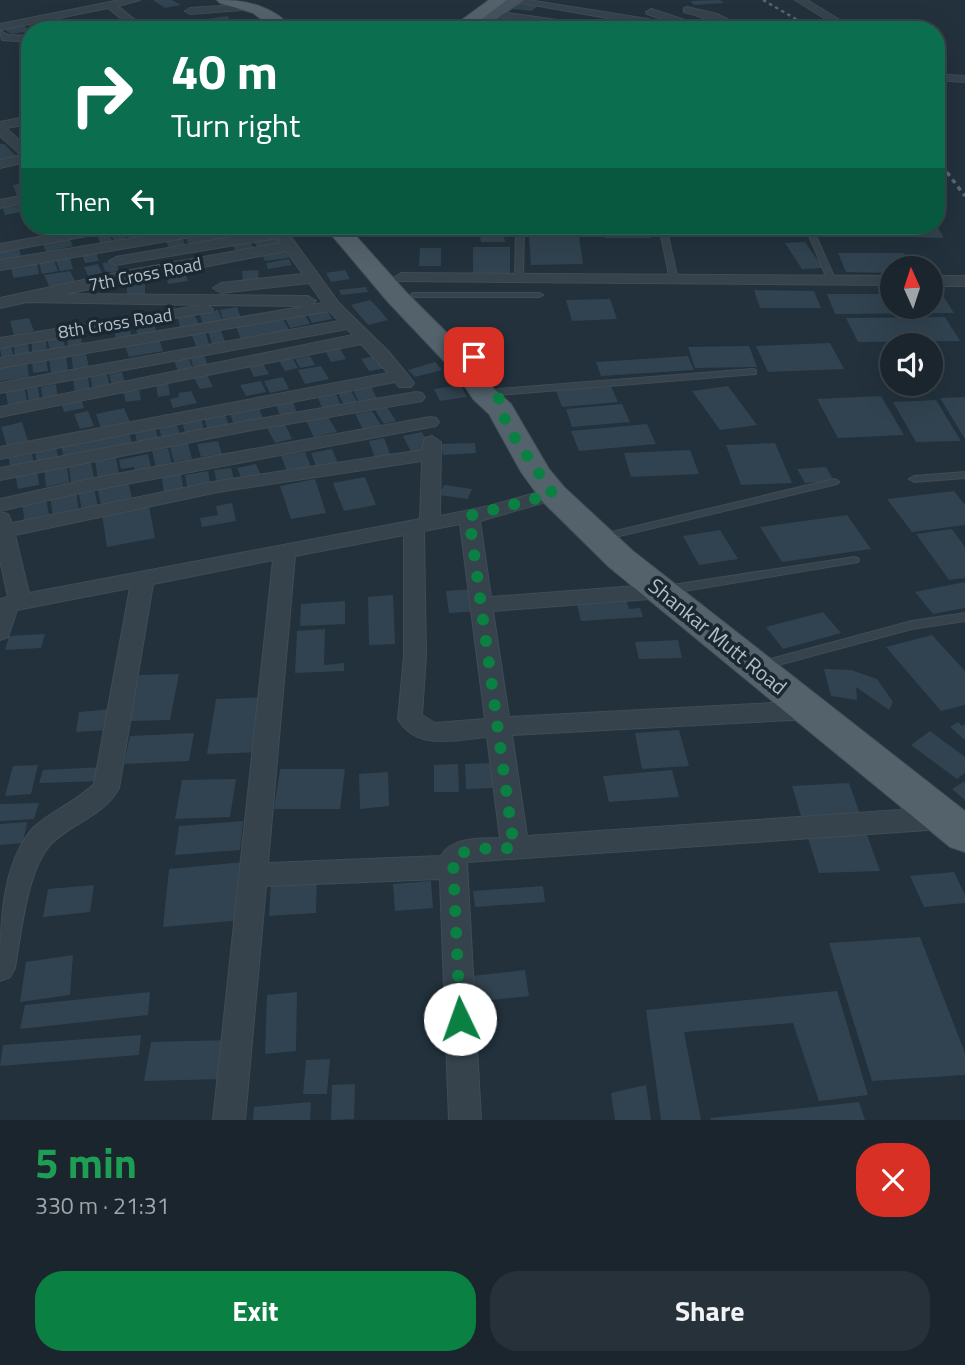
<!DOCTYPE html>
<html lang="en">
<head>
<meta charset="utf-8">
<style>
	body { margin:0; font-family:"Titillium Web",sans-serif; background:#273139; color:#f1f3f6; height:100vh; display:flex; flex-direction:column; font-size:26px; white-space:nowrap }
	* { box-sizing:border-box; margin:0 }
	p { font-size:23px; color:#9fa5aa }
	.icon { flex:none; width:38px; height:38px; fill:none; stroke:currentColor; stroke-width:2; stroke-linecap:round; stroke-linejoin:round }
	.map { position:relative; height:1120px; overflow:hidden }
	.details { display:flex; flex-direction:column; background:#1a252d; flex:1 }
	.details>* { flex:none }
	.top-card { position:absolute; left:21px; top:21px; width:924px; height:214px; border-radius:28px; box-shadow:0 7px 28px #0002,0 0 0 2px #384249; background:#0b6e4f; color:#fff; overflow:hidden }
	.needle { width:46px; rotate:357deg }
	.buttons { position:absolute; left:880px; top:256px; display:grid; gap:14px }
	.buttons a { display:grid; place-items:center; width:63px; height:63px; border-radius:50%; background:#1a252d; box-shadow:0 7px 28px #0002,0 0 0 2px #384249; font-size:35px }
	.pin { position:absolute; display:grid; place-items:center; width:60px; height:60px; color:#fff; margin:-30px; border-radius:14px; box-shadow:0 4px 10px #0006 }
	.me { position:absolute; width:77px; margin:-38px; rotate:357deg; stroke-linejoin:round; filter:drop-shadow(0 0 5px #0008) }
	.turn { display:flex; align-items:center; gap:24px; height:147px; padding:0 35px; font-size:32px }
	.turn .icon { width:91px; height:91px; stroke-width:2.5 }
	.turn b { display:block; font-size:49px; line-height:60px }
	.then { display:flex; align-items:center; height:66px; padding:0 35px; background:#0003; gap:14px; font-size:26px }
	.round { display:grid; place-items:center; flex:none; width:74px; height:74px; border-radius:28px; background:#273139 }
	.overview { display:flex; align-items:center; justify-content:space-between; height:119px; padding:0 35px }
	h1 { font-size:42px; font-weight:700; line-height:52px; color:#1e9e55 }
	.primary-button { display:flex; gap:14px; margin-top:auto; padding:14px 35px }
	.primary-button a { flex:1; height:80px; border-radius:28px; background:#0b8043; color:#fff; font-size:28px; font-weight:700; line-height:80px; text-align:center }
	.primary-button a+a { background:#273139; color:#f1f3f6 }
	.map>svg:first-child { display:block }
</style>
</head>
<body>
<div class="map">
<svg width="965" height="1120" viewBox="0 0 965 1120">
	<rect width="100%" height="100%" fill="#22313c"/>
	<path fill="#314350" d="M153,0H172L181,5L165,8Z
		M720,0L724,3L694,5L690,1Z
		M519,3L539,5L532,11L512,9Z
		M227,16L230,19L219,22L232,20L240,27L217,30L206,19Z
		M671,18L697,26L676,30L656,22Z
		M708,18L729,26L710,30L691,22Z
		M172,21L179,28L164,30L158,23Z
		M769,22L777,29L758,30L747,23Z
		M22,24L30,31L11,34L2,28Z
		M0,144H4L16,156L0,160Z
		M29,182L30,194L17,196L13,185Z
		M19,206L21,212L5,215L3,208Z
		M135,226L142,238L130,240L123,228Z
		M243,226H269L274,233L249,237Z
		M478,226H502L505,242H481Z
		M603,226H648L651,238H605Z
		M908,226H937L944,238L914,237Z
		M240,227L245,236L231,238L226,229Z
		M121,229L127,240L115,242L109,232Z
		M224,231L229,241L190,248L186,239Z
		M108,233L113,242L101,245L97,235Z
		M529,236H579L583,264L531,265Z
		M69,237L73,246L46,252L42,241Z
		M182,237L187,249L171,251L165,240Z
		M276,237L281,245L259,249L253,241Z
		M248,239L255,249L237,253L231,243Z
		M805,242L823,268L802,269L785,243Z
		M473,247H510V273H473Z
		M19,248L21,257L0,261V251Z
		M420,248H441V266H419Z
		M95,250L99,261L85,263L81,252Z
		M286,252L289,258L265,261L262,255Z
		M838,253H904L912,268H892V273L846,272Z
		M70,258L73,269L60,271L56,261Z
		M289,259L292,265L268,269L266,263Z
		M54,260L58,271L42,274L39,263Z
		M115,261L119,271L106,273L102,263Z
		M37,263L39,274L13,278L11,267Z
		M98,264L102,273L88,276L84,267Z
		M258,270L259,281L243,282L242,271Z
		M345,270L350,279L331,282L326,273Z
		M70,271L76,283L50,288L44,275Z
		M185,271L188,281L168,284L166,274Z
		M145,280V295L127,297V282Z
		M366,287L368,292L341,295L339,290Z
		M754,290L814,291L821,308H760Z
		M827,294H892V306H931V294H942L954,313L835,314Z
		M610,299L617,319L572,321L566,300Z
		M370,300L379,309L388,320L368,325L351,305Z
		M237,307L242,321L224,324L220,310Z
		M325,307L332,319L312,323L306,311Z
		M218,310L223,323L204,326L199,313Z
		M304,313L310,324L290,328L284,316Z
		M194,314L200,327L181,330L177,316Z
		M282,317L289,330L241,339L235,325Z
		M945,317L960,341L858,342L846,318Z
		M29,318L34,331L14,335L10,321Z
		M152,319L157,333L138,336L134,323Z
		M129,326L132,337L116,339L114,328Z
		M220,329L225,341L212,344L208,331Z
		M205,331L209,344L196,346L191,333Z
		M81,333L82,345L68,347L67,335Z
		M63,335L65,348L50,351L47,338Z
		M159,338L163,351L129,357L124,344Z
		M46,340L47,352L32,354V342Z
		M28,343L30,357L15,359L14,345Z
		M830,343L844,369L768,372L756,346Z
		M11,346L14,359L2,362L0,348Z
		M749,346L757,367L695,368L688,347Z
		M339,347L346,359L331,362L325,350Z
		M85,350L89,367L73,369L71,353Z
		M66,354L68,371L51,373L49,357Z
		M204,354L208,367L194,369L190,356Z
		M377,355L386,368L369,371L361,359Z
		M291,356L298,368L285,371L278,359Z
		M310,356L315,365L300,368L295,359Z
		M688,356L694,370L601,376L596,362Z
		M46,357L48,371L33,373L32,360Z
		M189,358L193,370L178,372L174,360Z
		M27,362L29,377L0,381V366Z
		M435,362L442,370L415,377L408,370Z
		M263,364L269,374L254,377L249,367Z
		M321,366L329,379L305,384L298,370Z
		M122,372L125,383L112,385L109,374Z
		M107,374L110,387L93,390L90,376Z
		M207,375L213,387L200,389L194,378Z
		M88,377L90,392L75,394L73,380Z
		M283,377L289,389L270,393L264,381Z
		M261,381L266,392L246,396L240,385Z
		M168,383L170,395L158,397L156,385Z
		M369,383L379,402L361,406L351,386Z
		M56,384L58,399L43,402L41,387Z
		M461,385L467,397L440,401L434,389Z
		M24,386L27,401L8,405L5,389Z
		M611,386L618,402L562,407L556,391Z
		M728,386L757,425L720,430L692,391Z
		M38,387L40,401L29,403L27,389Z
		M139,388L141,400L126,402L123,391Z
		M350,389L359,405L345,408L337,391Z
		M191,391L197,403L173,408L170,399L179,397L178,393Z
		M335,391L342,409L324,412L316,394Z
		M881,396L904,435L838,438L817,399Z
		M965,397V439L940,398Z
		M81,398L84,408L64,412L61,402Z
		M292,399L298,416L281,419L275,402Z
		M936,400L961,441L916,442L893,402Z
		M385,404L396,421L384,424L373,407Z
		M622,404L630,422L572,427L566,409Z
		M124,408L130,422L101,428L96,414Z
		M259,408L264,421L235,427L230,414Z
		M88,411L94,426L80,429L74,414Z
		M372,411L381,425L363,429L355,414Z
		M225,413L230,429L208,433L204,417Z
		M327,415L337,432L314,437L305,419Z
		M201,418L205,434L186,437L182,421Z
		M22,422L28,441L7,446L1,427Z
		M284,422L292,439L275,443L266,426Z
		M176,423L181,437L163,441L158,426Z
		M647,424L656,444L579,451L571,431Z
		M155,426L159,442L138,446L134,429Z
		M129,432L133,447L64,460L61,445Z
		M422,432L431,449L411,452L403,436Z
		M384,438L391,456L375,458L369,441Z
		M218,441L222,454L201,457L197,444Z
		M188,443L192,459L174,462L170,447Z
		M475,443L476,453L443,455L441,444Z
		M775,443L792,483L741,485L726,445Z
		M56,447L59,461L37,465L35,452Z
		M168,448L172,464L156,467L152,451Z
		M332,449L339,465L317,469L311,453Z
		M690,450L699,474L631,477L624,453Z
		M305,452L312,469L288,474L281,456Z
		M32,454L34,465L10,469L9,458Z
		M148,454L152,471L136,474L134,467L121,469L119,460Z
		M116,457L119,475L98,479L95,461Z
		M91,462L94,478L71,482L69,466Z
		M256,464L262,478L243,482L237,468Z
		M67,466L69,482L46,487L44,470Z
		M826,467L834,481L805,483L797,469Z
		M231,468L235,483L218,486L214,470Z
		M37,469L39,485L18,489L15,473Z
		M208,471L211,488L188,492L185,475Z
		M181,474L184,493L164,496L162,477Z
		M365,477L376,505L344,511L333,483Z
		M315,479L326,513L291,519L280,486Z
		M128,482L133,502L102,508L97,488Z
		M444,485L472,489L468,499L439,495Z
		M94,487L98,508L82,511L78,490Z
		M76,491L79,512L53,517L50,496Z
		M954,491L965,505V525L912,532L887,499Z
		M46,499L50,519L25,524L22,504Z
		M232,503L236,521L202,527L200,518L218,515L216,506Z
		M149,506L155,538L107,547L102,515Z
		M847,515L871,549L782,562L760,527Z
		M952,529L965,547V578L949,580L916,534Z
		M720,530L738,559L699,565L683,536Z
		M965,582V608L933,614L915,592Z
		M476,589L479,611L449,613L446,591Z
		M393,595L395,644L369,645L368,597Z
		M626,598L629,609L640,608L643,617L581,621L576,601Z
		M345,601V624L300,626L301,604Z
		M823,612L841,633L783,649L766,627Z
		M325,629L324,665L344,663V671L295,673L297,631Z
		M45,634L41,648L5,650L9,636Z
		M932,635L965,671V705L941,711L886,647Z
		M678,640L682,658L639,659L635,642Z
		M824,669L851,670L877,679L893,702L889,710L856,687L857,700L831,696Z
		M179,674L170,720L129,721L139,675Z
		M267,697L260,752L207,754L216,699Z
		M112,709L108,730L76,732L79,712Z
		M958,722L962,726L965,724V740L950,727Z
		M679,730L689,766L642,769L635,733Z
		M930,731L965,757V773L957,779L911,745Z
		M194,733L189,761L124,764L130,736Z
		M492,763L494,788L466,789L465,764Z
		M458,764L459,792H434V765Z
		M38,765L31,794L5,796L13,766Z
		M105,767L102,781L39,783L43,770Z
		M280,769H345L340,809H274Z
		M672,770L679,797L609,802L603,776Z
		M388,772L389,806L360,809L359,774Z
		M236,779L230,817L175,819L182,780Z
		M965,781V800L952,789Z
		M849,783L860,814L801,816L792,786Z
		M39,803L34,819L0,821V804Z
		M243,821L240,850L175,855L179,826Z
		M27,822L23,843L0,845V824Z
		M865,829L880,871L819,873L806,832Z
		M244,862L242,920L163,927L169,869Z
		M954,872L965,895V903L924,907L910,876Z
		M317,877L316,913L269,916L271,880Z
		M431,881L433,908L395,911L393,884Z
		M94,885L90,912L43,917L48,889Z
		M543,886L545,902L475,907L473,891Z
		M920,937L965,1053V1075L872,1081L829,943Z
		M73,955L70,995L20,1002L26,962Z
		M525,970L529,996L475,1002L472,976Z
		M837,991L868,1095L819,1101L793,1023L684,1032L701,1120H661L646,1010Z
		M150,992L148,1015L20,1029L25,1005Z
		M297,992L296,1051L265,1054L267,995Z
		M141,1035L139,1055L0,1066L3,1045Z
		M229,1040L223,1079L144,1081L151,1042Z
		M330,1059L327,1094H303L306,1060Z
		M355,1084L354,1119L331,1120L332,1085Z
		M646,1085L651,1120H615L611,1093Z
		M311,1102L310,1120H253L254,1107Z
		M859,1102L865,1120H711L710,1118Z"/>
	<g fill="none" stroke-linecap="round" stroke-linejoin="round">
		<g stroke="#3f4c55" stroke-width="2">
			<path id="lane" d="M516,226H524L523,279L519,281L515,279Z
				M659,226H666L678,280L677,282L670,280Z
				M805,226L812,227L836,281L835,283L828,281Z
				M412,293H539L543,295L539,297H415L411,295Z
				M753,369L756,370V374L498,395L494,392L498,389Z
				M965,472V478L914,482L909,479L914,476Z
				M834,479L837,480L839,482L837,484L603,540L598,537L603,534Z
				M854,557L858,558L859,560L858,562L666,594L661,590L666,586Z
				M965,613V621L912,629L763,669L759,668L757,665L759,662L763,661L912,621Z"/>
		</g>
		<g stroke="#3f4c55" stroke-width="2">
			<path id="street" d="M120,0H140L118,6L147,30H135L108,8L0,30V24Z
				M528,0L648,19L673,30H658L646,25L511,1Z
				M795,0H807L856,30H843Z
				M252,4L255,5V9L190,14L185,11L190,8Z
				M687,7L717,14L749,30C728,30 705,17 684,12V8Z
				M651,9L710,28L711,30H695L647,14L646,12Z
				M494,11L607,27L612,30H584L490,16V12Z
				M203,25L207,26V30H185Z
				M84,27L98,30H79Z
				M0,31L8,35L30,36V42L2,40Z
				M936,74L965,76V82L936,80Z
				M30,116V124L6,128L30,150V161L0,168V160L21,155L0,136V122Z
				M30,194V202L0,208V200Z
				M98,226H127L120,230L0,252V244Z
				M207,226H238L231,230L0,270V260Z
				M269,226H283L339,303L388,351L411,379L414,383L411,387H399L395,382L0,459V447L388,373L361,344L0,417V407L353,335L347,329L0,393V383L339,321L329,311L0,368V358L307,306L207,305L213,309L211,312L0,348V338L203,305L27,302L0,308V298L120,272L281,243L277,238L116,265L109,261L116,257L272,230ZM286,251L303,274L221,283L213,288L221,293L309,283L323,303L311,305L316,301L308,296L65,294Z
				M401,273L892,276V285L396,281L393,278Z
				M931,276H965V286H931Z
				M416,392L422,393L425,397L422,401L252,430L0,480V468L252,420Z
				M430,417L436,418L439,422L436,426L89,491L0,511V499L89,479Z
				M432,436L441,442L440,516L489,506L553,488L560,490L563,494L560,498L480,521L491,597L663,584L671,586L674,591L671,596L663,598L493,611L509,717L811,701L819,704L823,710L819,716L811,719L512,735L527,836L943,807L952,811L956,818L952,825L943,829L467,862L481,1120H449L440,879L266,886L245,1120H213L273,560L153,584L119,788C105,815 72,823 52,843C27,868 21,934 15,968L10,977L0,981C0,931 0,866 33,828C51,811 76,802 94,784L130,588L17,610L8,637L0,640V599L8,597L0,560V512L8,514L12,523L218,481L422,450L425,438ZM422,461L420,519L29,593L15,535L218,492ZM460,524L485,719L435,723L422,715L426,656L424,531ZM404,535V656L398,719C416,751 457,740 487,737L500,838C480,839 452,836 441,856L268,863L295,556Z"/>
		</g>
		<g stroke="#3f4c55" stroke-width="2">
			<path id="secondary" d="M508,0H524L480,30H463Z"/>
		</g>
		<g stroke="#3f4c55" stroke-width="2">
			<path id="primary" d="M217,0C247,0 274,6 294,30H275L253,13L220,3Z
				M489,0H507L467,30H448Z
				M324,226H347L406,292L479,365L493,388L511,404L549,469L564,487L633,551L965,811V852L950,847L609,567L542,501L521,472L489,414L473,399L458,376L388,302Z"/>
		</g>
		<use href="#lane" fill="#36434c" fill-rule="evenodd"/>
		<use href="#street" fill="#36434c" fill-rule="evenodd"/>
		<use href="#secondary" fill="#44535f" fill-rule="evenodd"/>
		<use href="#primary" fill="#54626c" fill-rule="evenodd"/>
		<path stroke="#586873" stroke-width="2.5" stroke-dasharray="3.5 3.5" stroke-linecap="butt" d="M763,0L815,30"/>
		<path stroke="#586873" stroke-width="3.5" stroke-dasharray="4.5 4.5" stroke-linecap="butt" d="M936,158L965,196"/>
	</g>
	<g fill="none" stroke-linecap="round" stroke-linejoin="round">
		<path stroke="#0b8043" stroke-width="12" stroke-dasharray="0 21.6" d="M460,1019L453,860C465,845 497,849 514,848L469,516L553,494L515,438L500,410L498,392L474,357"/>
	</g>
	<g text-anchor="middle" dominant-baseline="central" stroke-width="7" stroke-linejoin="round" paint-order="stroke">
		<g font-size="18" fill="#b1bec8" stroke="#1b2831">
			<text transform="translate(145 274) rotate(-11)">7th Cross Road</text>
			<text transform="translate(115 323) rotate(-9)">8th Cross Road</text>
		</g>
		<g font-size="21" fill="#b1bec8" stroke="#1b2831">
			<text transform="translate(718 636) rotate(39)">Shankar Mutt Road</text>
		</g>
	</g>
</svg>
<div class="buttons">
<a><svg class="needle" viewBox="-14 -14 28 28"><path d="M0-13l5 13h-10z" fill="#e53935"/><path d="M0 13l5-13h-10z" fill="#9fa5aa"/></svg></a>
<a><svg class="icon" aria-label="sound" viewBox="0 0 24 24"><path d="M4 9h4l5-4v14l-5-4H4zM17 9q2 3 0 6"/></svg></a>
</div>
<div class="pin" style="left:474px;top:357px;background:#d93025"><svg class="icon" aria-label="arrive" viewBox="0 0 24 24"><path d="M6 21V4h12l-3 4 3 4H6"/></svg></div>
<svg class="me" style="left:460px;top:1019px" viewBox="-20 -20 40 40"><circle r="19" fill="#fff"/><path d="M0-13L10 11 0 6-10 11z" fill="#0b8043"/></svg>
<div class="top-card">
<div class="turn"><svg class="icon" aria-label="right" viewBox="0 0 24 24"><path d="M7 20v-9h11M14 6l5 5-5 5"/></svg><div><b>40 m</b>Turn right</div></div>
<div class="then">Then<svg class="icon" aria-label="left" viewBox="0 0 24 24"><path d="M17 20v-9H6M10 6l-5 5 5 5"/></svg></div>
</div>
</div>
<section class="details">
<div class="overview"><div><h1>5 min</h1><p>330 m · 21:31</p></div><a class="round" style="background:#d93025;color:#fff"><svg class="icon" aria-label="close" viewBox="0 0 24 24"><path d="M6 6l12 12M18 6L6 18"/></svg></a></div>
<div class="primary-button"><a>Exit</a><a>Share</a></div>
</section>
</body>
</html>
